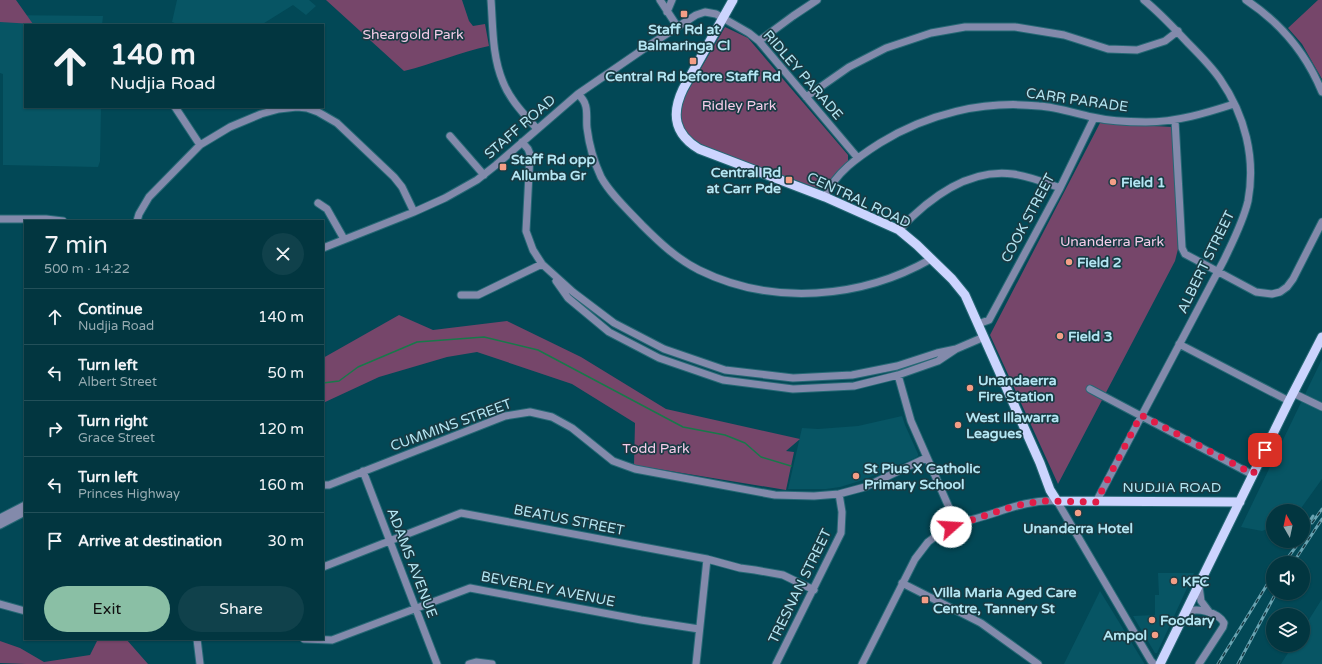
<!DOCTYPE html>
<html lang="en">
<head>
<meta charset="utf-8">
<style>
	body { margin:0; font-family:"Varela Round",sans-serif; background:#10414b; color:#f1f3f6; height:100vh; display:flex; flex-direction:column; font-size:15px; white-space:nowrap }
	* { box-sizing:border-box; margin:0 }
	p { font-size:13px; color:#96abb1 }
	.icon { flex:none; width:22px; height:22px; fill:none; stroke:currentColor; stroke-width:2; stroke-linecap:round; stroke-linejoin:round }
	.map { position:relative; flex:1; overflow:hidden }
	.side { position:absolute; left:24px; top:220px; width:300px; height:420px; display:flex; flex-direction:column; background:#023640; border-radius:0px; box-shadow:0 1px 3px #0004,0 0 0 1px #235059 }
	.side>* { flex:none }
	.guide { position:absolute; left:24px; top:24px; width:300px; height:84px; border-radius:0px; box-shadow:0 1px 3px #0004,0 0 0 1px #235059; background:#023640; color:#f1f3f6; overflow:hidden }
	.needle { width:26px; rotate:351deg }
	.buttons { position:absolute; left:1266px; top:504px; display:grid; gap:8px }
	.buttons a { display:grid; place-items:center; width:44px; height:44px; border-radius:50%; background:#023640; box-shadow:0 1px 3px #0004,0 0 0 1px #235059; font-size:20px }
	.pin { position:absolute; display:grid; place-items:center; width:34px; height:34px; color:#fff; margin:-17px; border-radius:8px; box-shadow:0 2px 6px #0006 }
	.me { position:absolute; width:44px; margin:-22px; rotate:71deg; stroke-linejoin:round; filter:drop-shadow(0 0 3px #0008) }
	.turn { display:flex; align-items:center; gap:14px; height:84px; padding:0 20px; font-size:18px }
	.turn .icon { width:52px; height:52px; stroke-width:2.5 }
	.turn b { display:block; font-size:28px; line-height:34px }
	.round { display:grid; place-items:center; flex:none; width:42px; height:42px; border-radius:21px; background:#10414b }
	.headline { display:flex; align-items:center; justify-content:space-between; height:68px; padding:0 20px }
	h1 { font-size:24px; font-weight:600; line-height:30px }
	.button { display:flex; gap:8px; margin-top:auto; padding:8px 20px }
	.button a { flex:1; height:46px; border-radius:24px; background:#8abfa5; color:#111; font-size:16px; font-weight:600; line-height:46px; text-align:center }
	.button a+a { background:#10414b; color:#f1f3f6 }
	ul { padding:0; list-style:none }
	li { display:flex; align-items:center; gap:12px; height:56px; padding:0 20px; border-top:1px solid #235059 }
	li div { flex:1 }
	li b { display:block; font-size:15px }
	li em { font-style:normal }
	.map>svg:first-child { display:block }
</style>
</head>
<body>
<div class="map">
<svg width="1322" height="664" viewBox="0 0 1322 664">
	<rect width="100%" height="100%" fill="#024856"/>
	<path fill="#075564" d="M177,0H309L316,6L306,15L293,5L261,25H180L172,22Z
		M0,15L103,16L102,25H25V107H101L100,161L98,167L3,165V74L0,73Z
		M1322,359V479L1299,511H1273V527L1262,531L1241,527Z
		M902,416L905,425L918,454V456L915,458L863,480L840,487L826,489H788L802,428L818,429L858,426Z
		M1158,573H1194L1157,653H1155L1133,616L1155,615V595H1159Z
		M1100,591L1144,663V664H1064Z
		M1322,599V664H1281L1293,645H1303V629Z"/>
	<path fill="#76466a" d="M0,0H16L33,24L0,22Z
		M326,0H462L469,21L473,26L485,24L489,46C460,52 433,64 404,71Z
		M1318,0H1322V79L1302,44L1288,28Z
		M725,27L748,38L848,155V161L823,188H817L701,146L684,132L679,111L685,96Z
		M1100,123L1172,127L1178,249L1175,261L1058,484L990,335Z
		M399,315L433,330L507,321L581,357L666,409L800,439L786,451L794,452L786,490L634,465L635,423L572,384L477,352L447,357L379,377L323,403V358Z
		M96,639H126L148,664H26L0,663V641L20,648L44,662L90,655L97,641Z"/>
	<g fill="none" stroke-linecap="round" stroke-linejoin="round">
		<path stroke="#17794a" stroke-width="1.5" d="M323,383L339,381L358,367L417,342L484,337L538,350L683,427L725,435L745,443L761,457L791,466"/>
		<g stroke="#266875" stroke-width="9">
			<path id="minor" d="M491,0C493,27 492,56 503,82C510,100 525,115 537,129
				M660,0L677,26
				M1246,0C1281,23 1306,53 1322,92
				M667,12L672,0
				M759,41L793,16L817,0
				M578,94C581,97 584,100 585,104C588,110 586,121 587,128C589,144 594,162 601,177C611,195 628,210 642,225C659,242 677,259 699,270C772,306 861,299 931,259
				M806,97L849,67L886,48L931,33L965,27H1015L1064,35L1108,49L1137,50L1165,41L1178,31
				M175,107L200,145
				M1175,120L1182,248L1185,254L1256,292L1272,294L1280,292L1287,287L1293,279L1322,222
				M450,136L484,175
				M522,142L528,149L530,154L526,231L533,250L542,264L573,292L614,323L664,349L725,370L793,378L852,375L897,366L937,353L956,349
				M825,197C835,173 858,157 880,143C927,114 983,100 1039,106C1056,107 1074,113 1092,117C1109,121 1128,122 1146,122C1177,122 1206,113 1234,104
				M318,203L327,209L344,239
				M0,219H46L63,221
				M137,221L139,214L149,197L200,145L230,127L261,114L279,109L297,107L307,108L318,112L337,123L394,177L402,187L414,212
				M899,230C928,199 967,168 1013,174C1029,176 1044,182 1060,188
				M323,248L414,212L445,198L477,180L496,165L578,94L645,48L696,15L705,12L716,14L749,33L759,41L857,157
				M556,281L568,298L609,332L659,358L723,380L793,389L854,386L898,375L938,361L956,349L984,337
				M461,295H478L542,264
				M978,324L989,320L1060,188L1094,118
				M1179,344L1289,401
				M898,375L911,421L955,521
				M1090,389L1253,475
				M1293,393L1322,407
				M363,471L437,664
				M323,485H329L505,416L530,412L552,417L572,428L613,461L635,469L775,495L814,496L839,494L865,487L926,458
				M1096,502L1224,260C1233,241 1243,222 1248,201C1256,158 1245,115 1220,79C1211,66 1199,54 1188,43C1174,28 1160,13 1144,0
				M0,518L25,505
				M951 527a6 6 0 1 1 12 0a6 6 0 1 1-12 0Z
				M961,522C995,516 1021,499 1057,501L1151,661L1154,664
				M0,525L25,512
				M323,567L461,513L707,559L740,568L755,570L783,575L814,590
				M902,583L981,623L1038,664
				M1199,586L1201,601L1210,613
				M0,604L25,611
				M1186,612C1197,607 1218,612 1224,623L1223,627L1199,664
				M197,639L200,664
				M304,639L332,640L470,588L641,620L699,629
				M469,664L476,662L492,664
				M696,664L707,559
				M776,664L841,533L842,512L839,494
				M862,664L915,559L928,542L951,525"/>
		</g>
		<g stroke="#266875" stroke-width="11">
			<path id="major" d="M733,0L683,89C671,114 674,134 699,149L825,197L899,230L917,245L952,279L965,295L1040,463L1050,490L1057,501L1240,502
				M1160,664L1289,401L1322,337"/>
		</g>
		<use href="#minor" stroke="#838aab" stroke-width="7"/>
		<use href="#major" stroke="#ccd4fe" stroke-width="9"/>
		<g stroke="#69a3b1" stroke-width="3">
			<path id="rail" d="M1312,523L1322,509
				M1303,531L1313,516
				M1284,563L1300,541
				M1293,563L1322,519
				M1218,664L1273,575
				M1238,664L1276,593"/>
		</g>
		<use href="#rail" stroke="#183b44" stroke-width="1.5" stroke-dasharray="4.5" stroke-linecap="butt"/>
	</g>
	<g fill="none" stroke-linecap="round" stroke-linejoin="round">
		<path stroke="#e11d48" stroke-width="7" stroke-dasharray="0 12.6" d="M951,527L952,524L955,521L961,522L972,520L1014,506L1041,501L1096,502L1141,415L1253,474L1265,450"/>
	</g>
	<g fill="#f49e86" stroke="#183b44" stroke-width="1.5">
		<rect x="680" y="10" width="8" height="8" rx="2"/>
		<rect x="689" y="57" width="8" height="8" rx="2"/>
		<rect x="499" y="163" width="8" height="8" rx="2"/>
		<rect x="785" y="176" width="8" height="8" rx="2"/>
		<circle cx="1113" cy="182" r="4"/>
		<circle cx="1069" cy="262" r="4"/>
		<circle cx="1060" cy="336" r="4"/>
		<circle cx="970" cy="388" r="4"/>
		<circle cx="958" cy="425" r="4"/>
		<circle cx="856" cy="476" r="4"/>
		<circle cx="1078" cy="513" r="4"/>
		<circle cx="1174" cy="581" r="4"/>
		<rect x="921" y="596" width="8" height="8" rx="2"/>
		<circle cx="1152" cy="620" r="4"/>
		<circle cx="1155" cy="635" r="4"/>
	</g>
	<g text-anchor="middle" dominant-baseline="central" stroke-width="3.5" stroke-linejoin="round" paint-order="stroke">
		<g font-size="14" font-weight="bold" fill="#b4e6f3" stroke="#183b44" text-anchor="start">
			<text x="684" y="29" text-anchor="middle">Staff Rd at<tspan x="684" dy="16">Balmaringa Cl</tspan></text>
			<text x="693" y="76" text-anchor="middle">Central Rd before Staff Rd</text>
			<text x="511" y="159">Staff Rd opp<tspan x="511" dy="16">Allumba Gr</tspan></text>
			<text x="781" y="172" text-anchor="end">Central Rd<tspan x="781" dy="16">at Carr Pde</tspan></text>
			<text x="1121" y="182">Field 1</text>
			<text x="1077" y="262">Field 2</text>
			<text x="1068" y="336">Field 3</text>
			<text x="978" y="380">Unandaerra<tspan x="978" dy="16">Fire Station</tspan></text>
			<text x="966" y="417">West Illawarra<tspan x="966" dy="16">Leagues</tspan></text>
			<text x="864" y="468">St Pius X Catholic<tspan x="864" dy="16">Primary School</tspan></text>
			<text x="1078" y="528" text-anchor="middle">Unanderra Hotel</text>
			<text x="1182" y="581">KFC</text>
			<text x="933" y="592">Villa Maria Aged Care<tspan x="933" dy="16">Centre, Tannery St</tspan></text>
			<text x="1160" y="620">Foodary</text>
			<text x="1147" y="635" text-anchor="end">Ampol</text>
		</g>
		<g font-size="14" fill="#f4cce8" stroke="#183b44">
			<text x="413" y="34">Sheargold Park</text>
			<text x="739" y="105">Ridley Park</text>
			<text x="1112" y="241">Unanderra Park</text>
			<text x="656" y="448">Todd Park</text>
		</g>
		<g font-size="14" fill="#b4e6f3" stroke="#183b44">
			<text transform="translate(803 75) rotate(49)">RIDLEY PARADE</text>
			<text transform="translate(1077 100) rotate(8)">CARR PARADE</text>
			<text transform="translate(520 127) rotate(-41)">STAFF ROAD</text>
			<text transform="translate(859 200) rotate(25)">CENTRAL ROAD</text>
			<text transform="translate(1028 218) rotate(-62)">COOK STREET</text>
			<text transform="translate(1206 262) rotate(-64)">ALBERT STREET</text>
			<text transform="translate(451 425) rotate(-20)">CUMMINS STREET</text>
			<text x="1172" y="487">NUDJIA ROAD</text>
			<text transform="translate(569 520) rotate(11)">BEATUS STREET</text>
			<text transform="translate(412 563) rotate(69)">ADAMS AVENUE</text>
			<text transform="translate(800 586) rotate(-64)">TRESNAN STREET</text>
			<text transform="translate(548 589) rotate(11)">BEVERLEY AVENUE</text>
		</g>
	</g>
</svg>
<div class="buttons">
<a><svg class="needle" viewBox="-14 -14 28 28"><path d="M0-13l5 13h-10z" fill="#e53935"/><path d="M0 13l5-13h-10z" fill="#96abb1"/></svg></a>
<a><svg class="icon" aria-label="sound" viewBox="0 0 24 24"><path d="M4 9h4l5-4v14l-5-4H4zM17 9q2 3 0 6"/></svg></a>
<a><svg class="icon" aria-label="layers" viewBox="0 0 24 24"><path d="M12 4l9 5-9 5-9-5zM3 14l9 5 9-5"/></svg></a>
</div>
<div class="pin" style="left:1265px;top:450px;background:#d93025"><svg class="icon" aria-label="arrive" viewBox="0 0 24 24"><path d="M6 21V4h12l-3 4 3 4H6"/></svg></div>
<svg class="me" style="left:951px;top:527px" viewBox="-20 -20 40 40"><circle r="19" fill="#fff"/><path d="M0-13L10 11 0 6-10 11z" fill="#e11d48"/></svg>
<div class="guide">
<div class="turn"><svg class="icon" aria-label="ahead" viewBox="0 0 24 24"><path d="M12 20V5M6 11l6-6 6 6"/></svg><div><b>140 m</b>Nudjia Road</div></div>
</div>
<section class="side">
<div class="headline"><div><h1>7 min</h1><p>500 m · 14:22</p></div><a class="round"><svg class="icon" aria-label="close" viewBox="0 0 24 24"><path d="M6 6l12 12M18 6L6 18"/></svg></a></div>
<ul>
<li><svg class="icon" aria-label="ahead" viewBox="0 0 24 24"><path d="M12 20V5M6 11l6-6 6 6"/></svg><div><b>Continue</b><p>Nudjia Road</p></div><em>140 m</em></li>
<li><svg class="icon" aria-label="left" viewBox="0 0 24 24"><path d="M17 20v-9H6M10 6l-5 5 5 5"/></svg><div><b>Turn left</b><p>Albert Street</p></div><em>50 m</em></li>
<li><svg class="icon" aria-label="right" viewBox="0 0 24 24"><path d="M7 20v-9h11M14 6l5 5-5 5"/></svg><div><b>Turn right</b><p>Grace Street</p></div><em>120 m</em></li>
<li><svg class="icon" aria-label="left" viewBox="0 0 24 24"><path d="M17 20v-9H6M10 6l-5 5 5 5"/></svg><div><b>Turn left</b><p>Princes Highway</p></div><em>160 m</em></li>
<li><svg class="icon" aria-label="arrive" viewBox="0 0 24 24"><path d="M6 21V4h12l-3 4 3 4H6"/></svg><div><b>Arrive at destination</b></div><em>30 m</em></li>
</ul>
<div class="button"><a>Exit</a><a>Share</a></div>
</section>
</div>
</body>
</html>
